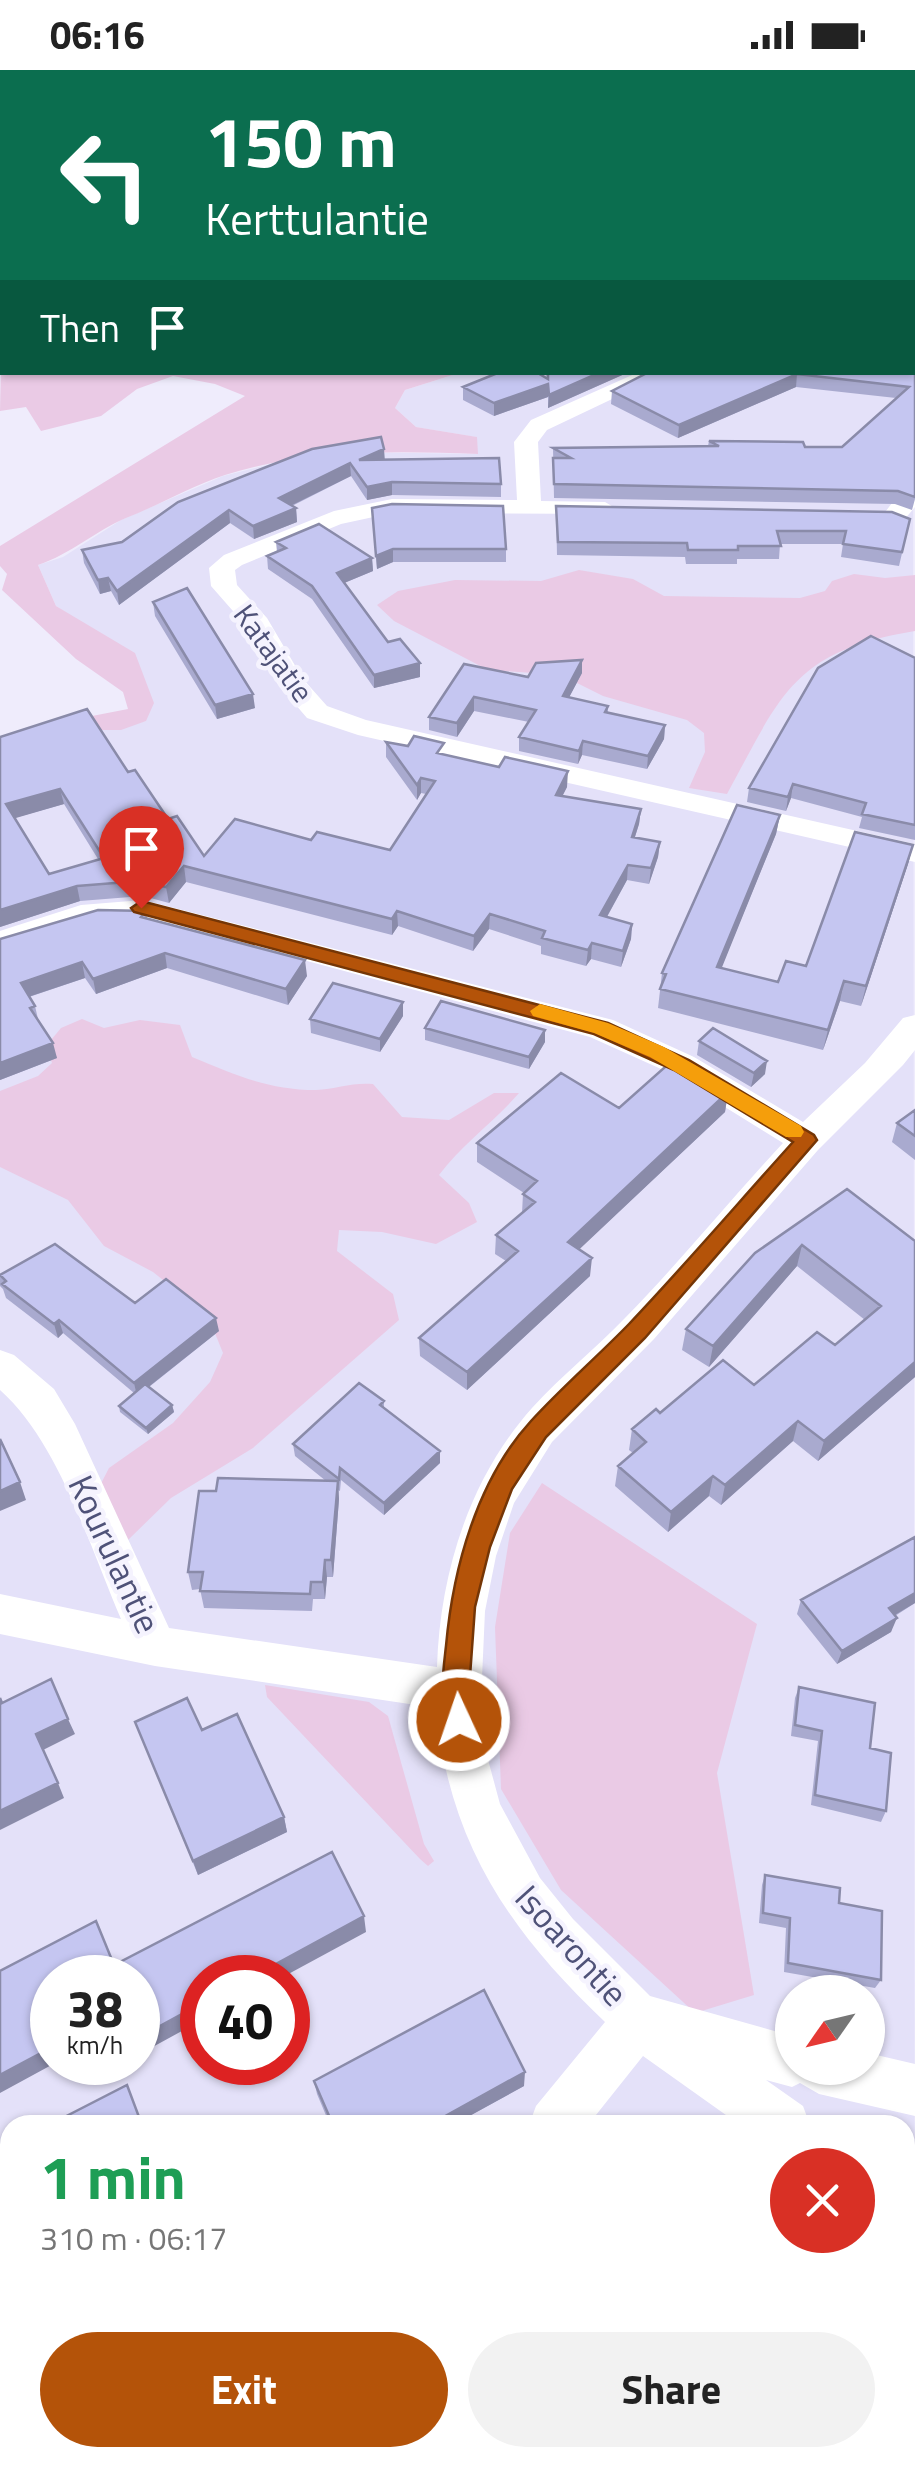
<!DOCTYPE html>
<html lang="en">
<head>
<meta charset="utf-8">
<style>
	body { margin:0; font-family:"Titillium Web",sans-serif; background:#f2f2f2; color:#222; height:100vh; display:flex; flex-direction:column; font-size:38px; white-space:nowrap }
	* { box-sizing:border-box; margin:0 }
	p { font-size:32px; color:#767676 }
	.icon { flex:none; width:55px; height:55px; fill:none; stroke:currentColor; stroke-width:2; stroke-linecap:round; stroke-linejoin:round }
	.map { position:relative; flex:1; overflow:hidden }
	.sheet { position:absolute; left:0px; top:2045px; width:915px; height:352px; display:flex; flex-direction:column; background:#fff; border-radius:30px 30px 0 0; box-shadow:0 2px 8px #0004 }
	.sheet>* { flex:none }
	.guide { position:absolute; left:0px; top:0px; width:915px; height:305px; box-shadow:0 2px 8px #0004; background:#0b6e4f; color:#fff; overflow:hidden }
	.needle { width:65px; rotate:236deg }
	.controls { position:absolute; left:775px; top:1905px; display:grid; gap:20px }
	.controls a { display:grid; place-items:center; width:110px; height:110px; border-radius:50%; background:#fff; box-shadow:0 2px 8px #0004; font-size:50px }
	.speed { position:absolute; left:30px; top:1885px; display:flex; gap:20px; font-size:50px; font-weight:700; text-align:center }
	.speed>* { display:grid; place-content:center; width:130px; height:130px; border-radius:50%; background:#fff; box-shadow:0 2px 8px #0004; line-height:1 }
	.speed small { font-size:25px; font-weight:400 }
	.speed .limit { border:15px solid #d22; background:#fff; color:#111 }
	.pin { position:absolute; display:grid; place-items:center; width:85px; height:85px; color:#fff; margin:-102px -42px; border-radius:50% 50% 50% 0; rotate:-45deg; box-shadow:0 0 10px #0007 }
	.pin .icon { rotate:45deg }
	.me { position:absolute; width:110px; margin:-55px; rotate:357deg; stroke-linejoin:round; filter:drop-shadow(0 0 8px #0008) }
	.turn { display:flex; align-items:center; gap:35px; height:210px; padding:0 40px; font-size:45px }
	.turn .icon { width:130px; height:130px; stroke-width:2.5 }
	.turn b { display:block; font-size:70px; line-height:85px }
	.then { display:flex; align-items:center; height:95px; padding:0 40px; background:#0003; gap:20px; font-size:38px }
	.round { display:grid; place-items:center; flex:none; width:105px; height:105px; border-radius:52px; background:#f2f2f2 }
	.overview { display:flex; align-items:center; justify-content:space-between; height:170px; padding:0 40px }
	h1 { font-size:60px; font-weight:700; line-height:75px; color:#1e9e55 }
	.primary-button { display:flex; gap:20px; margin-top:auto; padding:20px 40px }
	.primary-button a { flex:1; height:115px; border-radius:60px; background:#b45309; color:#fff; font-size:40px; font-weight:700; line-height:115px; text-align:center }
	.primary-button a+a { background:#f2f2f2; color:#222 }
	.status { display:flex; justify-content:space-between; align-items:center; height:70px; padding:0 50px; background:#fff; direction:ltr }
	.status svg { height:28px; fill:currentColor }
	.map>svg:first-child { display:block }
</style>
</head>
<body>
<div class="status"><b>06:16</b><svg viewBox="0 0 49 12"><path d="M0 12V9h3v3zM5 12V6h3v6zM10 12V3h3v9zM15 12V0h3v12zM26 1h20v11H26zM47 4h2v5h-2z"/></svg></div>
<div class="map">
<svg width="915" height="2397" viewBox="0 0 915 2397">
	<rect width="100%" height="100%" fill="#efecfc"/>
	<path fill="#e4e1f9" fill-rule="evenodd" d="M913,237L915,2397H0V668L92,646L98,660L146,651L92,560L56,536L38,495L63,487L121,450L223,406L283,391L347,382L477,384L476,367L416,357L395,338L405,320L459,303L912,302ZM52,1908H138V1992H52ZM202,1908H288V1992H202ZM792,1922H868V1998H792ZM10,2055H905V2388H10Z"/>
	<path fill="#eacae5" d="M461,0H915V146L912,2H456Z
		M2,247V302L459,303L405,320L395,338L416,357L477,367L478,384C393,381 307,379 225,405C192,416 159,435 126,448C95,461 71,484 38,495L56,536L135,583L154,633L146,651L121,660H97L92,646L128,639L123,622L76,589L2,520L7,504L0,496V476L245,326L215,314L173,306L137,319L101,346L41,361L26,337L0,341Z
		M579,500L633,509L664,526L800,528L825,521L832,511L854,504L885,508L915,505V561C793,581 781,625 727,724L689,718L705,682L704,663L687,650L603,626L561,605L488,600L394,551L377,535L398,521L455,510L541,511Z
		M82,949L104,958L140,950L180,955L192,987C236,1005 268,1020 316,1020C336,1019 353,1012 373,1014L402,1047L449,1050L494,1023H519C494,1052 462,1074 439,1105L469,1133L477,1152L436,1174L382,1162L339,1160L337,1181L393,1224L399,1250L253,1378L171,1428L128,1470L94,1427L109,1398L173,1353L210,1312L223,1283L208,1246L153,1202L104,1176L68,1130L0,1097V1021L38,1006L52,993L46,976L61,958Z
		M542,1413L757,1554L717,1703L754,1925L695,1943L561,1820L501,1719L495,1557L510,1463Z
		M265,1615L369,1632L388,1646L424,1774L434,1791L428,1796L420,1789L267,1627Z"/>
	<g fill="none" stroke-linecap="round" stroke-linejoin="round">
		<path fill="#fff" fill-rule="evenodd" d="M639,302H669L547,360L538,372L541,431L605,432L617,439L614,444L392,443L341,454L242,495L235,500L237,515L267,548L303,609L327,636L366,650L915,774V792L358,665L307,648L277,613L247,557L211,516L209,498L224,485L334,441L392,429L517,430L514,372L531,350Z
			M915,416V437L904,450H886L883,445C891,434 902,419 915,416Z
			M143,830L613,950L694,987L803,1052L865,993L903,948L915,945V980L903,995L818,1080L654,1269L552,1372L514,1433L496,1486L485,1541L481,1630L487,1686L500,1734L540,1808L573,1849L650,1926L792,1966V1998H868V1983L915,1994V2046L819,2024L800,2013L792,2017L766,2010L803,2036L810,2055H740L643,1986L588,2055H529L536,2036L605,1952C509,1861 449,1773 436,1638L155,1596L0,1564V1524L121,1549C90,1477 58,1371 0,1320V1280L14,1285L54,1319L75,1354L169,1558L437,1597C440,1503 469,1409 532,1338C561,1306 595,1279 625,1248C680,1192 729,1131 783,1073L670,1003L590,967L165,853L101,852L0,883V861L9,858L81,835Z
			M905,2126L915,2130V2191L905,2187Z
			M301,2388H364L360,2397H297Z"/>
	</g>
	<path fill="#a9aacf" fill-rule="evenodd" d="M915,232V277L913,278L915,283V429L912,440L895,434L554,428L553,378L708,376L709,371L805,377H842L896,328L796,317L678,368L611,334L612,321Z
		M546,302H629L548,338V327L494,346L463,330V317L547,308Z
		M312,379L385,389L501,414V427L392,425L367,430L351,406L292,436L296,438L297,452L254,469L230,453L119,535L111,521L100,524L84,493L82,480L122,472Z
		M556,436L910,449L899,496L841,487L843,474H780L779,489H737V494H686L685,487L557,485Z
		M372,438L506,479V492H393L377,499Z
		M276,472L372,488L373,501L344,513L388,572L420,593V607L374,618L312,529L268,499L267,486L277,482Z
		M153,532L255,638L217,649L155,546Z
		M915,588V770L859,758L862,747L791,728L786,741L747,732L749,718Z
		M582,590V603L569,627L608,636V643L665,655L664,669L647,699L582,685L578,694L519,681V667L529,652L474,641L457,667L429,660V647L464,594L528,607Z
		M0,667L128,702L168,749L204,786L311,770L390,780L426,724L421,723L417,730L386,687V672L444,685L567,717L562,726L641,739L639,754L635,767L660,772L658,787L649,814L627,810L607,847L632,854L631,869L621,897L591,889L586,896L541,884V876L489,859L473,881L398,856L392,865L186,812L169,833L143,826L80,831L0,857ZM64,734L98,789L49,804L14,748Z
		M780,745L776,764L721,898L778,912L806,896L913,775L908,794L861,936L840,931L823,980L658,938L662,903Z
		M146,841L147,848L307,906L288,935L167,898L96,924L85,908L29,927L35,936L38,949L57,988L0,1010V869Z
		M403,946L380,982L311,963L310,949Z
		M425,958L545,972L529,999L425,970Z
		M699,971L765,1004L751,1017L697,985Z
		M728,1022L725,1042L579,1179L590,1206L467,1320L420,1286L419,1268L506,1191L495,1184L496,1165L522,1143L523,1124L524,1123L477,1092V1073L619,1038Z
		M915,1040V1090L892,1072L897,1053Z
		M847,1119L915,1171V1307L818,1391L793,1371L721,1435L709,1426L668,1462L615,1416L618,1396L633,1383L629,1380L632,1359L660,1343L754,1315L835,1275L865,1250L797,1196L709,1297L682,1280L686,1259Z
		M0,1205L135,1233L219,1261L149,1317L172,1335L174,1342L148,1364L120,1342L119,1336L134,1323L63,1263L58,1268L6,1228L3,1219L0,1216Z
		M384,1331V1338L440,1393L384,1445L341,1410L340,1421L338,1420L339,1429L333,1507H327L325,1529H313L312,1541L204,1538L200,1519L192,1520L188,1502L216,1421L326,1411L295,1386L293,1374Z
		M915,1467V1533L895,1546L891,1562L837,1594L797,1544L801,1530Z
		M799,1617L886,1741L881,1752L811,1735L818,1671L791,1666L795,1628Z
		M135,1652L202,1660L284,1747L287,1762L198,1805Z
		M765,1805L839,1833L881,1910L875,1918L784,1902L786,1858L759,1853L762,1815Z
		M314,2011L524,2016L453,2055H330L317,2024Z
		M539,2388H689L688,2397H544Z"/>
	<path fill="#8a8ba9" d="M601,302H629L548,338L549,325Z
		M797,304L796,317L678,368L679,355Z
		M548,314V327L494,346V333Z
		M384,379L385,392L359,390Z
		M350,393L351,406L280,441L279,428Z
		M392,412V425L367,430V417Z
		M296,438L297,452L254,469L253,456Z
		M229,440L230,453L119,535L117,521Z
		M393,479V492L377,499L376,486Z
		M372,488L373,501L337,516V503Z
		M108,508L111,521L100,524L98,510Z
		M582,590V603L563,639V626Z
		M420,593V607L374,618V605Z
		M253,624L255,638L217,649L215,635Z
		M474,627V641L457,667V653Z
		M665,655L664,669L647,699L648,686Z
		M583,671L582,685L578,694L579,681Z
		M568,701L567,717L555,741L556,725Z
		M421,708V723L417,730V715Z
		M793,714L791,728L786,741L788,727Z
		M60,719L64,734L9,750L6,734Z
		M641,739L639,754L630,782L632,767Z
		M780,745L776,764L714,917L717,897Z
		M660,772L658,787L649,814L651,798Z
		M913,775L908,794L861,936L866,916Z
		M628,795L627,810L599,861L600,845Z
		M184,796L186,812L169,833L166,817Z
		M77,816L80,831L0,857V840Z
		M397,841L398,856L392,865V849Z
		M490,844L489,859L473,881L474,866Z
		M632,854L631,869L621,897L623,881Z
		M592,873L591,889L586,896L588,880Z
		M165,883L167,898L96,924L93,909Z
		M305,890L307,906L288,935L286,919Z
		M82,892L85,908L25,928L21,913Z
		M844,911L840,931L823,980L828,960Z
		M403,932V946L380,982V969Z
		M545,960V972L529,999V987Z
		M53,973L57,988L0,1010V993Z
		M767,991L765,1004L751,1017L754,1003Z
		M728,1022L725,1042L567,1191L568,1172Z
		M802,1175L797,1196L709,1297L713,1276Z
		M592,1188L590,1206L467,1320V1302Z
		M216,1248L219,1261L137,1326L134,1313Z
		M59,1250L63,1263L58,1268L54,1254Z
		M915,1292V1307L818,1391L824,1371Z
		M172,1335L174,1342L148,1364L146,1358Z
		M798,1351L793,1371L721,1435L725,1415Z
		M440,1381V1393L384,1445V1433Z
		M713,1406L709,1426L668,1462L671,1442Z
		M338,1411L339,1429L333,1507L331,1490Z
		M20,1412L26,1430L0,1441V1421Z
		M325,1490L327,1507L325,1529L323,1512Z
		M915,1523V1533L883,1552L889,1538Z
		M897,1548L891,1562L837,1594L842,1581Z
		M68,1649L75,1664L43,1680L36,1664Z
		M58,1713L64,1728L0,1760V1741Z
		M284,1747L287,1762L198,1805L193,1791Z
		M364,1846L366,1862L281,1908H250Z
		M202,1933V1950L138,1985V1968Z
		M52,1977V1992H57L0,2023V2005Z
		M525,2002L524,2016L453,2055H429Z
		M0,2085L10,2117V2139L0,2106Z
		M10,2231V2245L0,2250V2236Z
		M87,2388H106L90,2397H70Z"/>
	<path fill="#c5c6f1" stroke="#8a8ba9" stroke-width="2.5" fill-rule="evenodd" d="M912,232H915V265L912,266Z
		M912,274L915,283V427L898,421L554,414L553,388H571L553,378L719,376L709,371L803,372L805,377H842L909,317L797,304L679,355L612,321L649,302H912Z
		M500,302H536L548,309V302H601L549,325L548,314L494,333L463,317Z
		M381,367L384,379L359,390L499,388L501,414L392,412L367,417L350,393L279,428L296,438L253,456L229,440L117,521L108,508L98,510L82,480L122,472L178,432L312,379Z
		M392,434L503,436L506,479H393L376,486L372,438Z
		M556,436L892,442L910,449L902,482L843,474L846,461H777L781,476H738V480H688L687,473L558,472Z
		M319,454L372,488L337,503L388,572L400,569L420,593L374,605L312,516L267,486L286,478L276,472Z
		M187,518L253,624L215,635L153,532Z
		M871,566L915,588V755L862,744L866,733L793,714L788,727L749,718L818,598Z
		M582,590L563,626L608,636L605,642L665,655L648,686L583,671L579,681L519,667L536,640L474,627L457,653L429,647L464,594L528,607L536,593Z
		M87,639L128,702L135,700L168,749L177,746L204,786L235,749L311,770L317,762L390,780L435,711L421,708L417,715L386,672L408,676L414,666L444,673L437,683L499,697L505,687L568,701L556,725L641,739L632,767L660,772L651,798L628,795L600,845L632,854L623,881L592,873L588,880L542,868L545,861L490,844L474,866L397,841L392,849L184,796L166,817L140,811L77,816L0,840V667ZM60,719L104,788L49,804L6,734Z
		M737,735L780,745L717,897L778,912L786,891L806,896L855,762L913,775L866,916L844,911L828,960L660,919L666,904L662,903Z
		M98,840L146,841L141,847L305,890L286,919L165,883L93,909L82,892L21,913L35,936L30,938L53,973L0,993V869Z
		M333,913L403,932L380,969L310,949Z
		M441,931L545,960L529,987L425,958Z
		M713,958L767,991L754,1003L699,971Z
		M674,989L728,1022L568,1172L592,1188L467,1302L419,1268L518,1181L496,1165L535,1132L523,1124L537,1111L477,1073L561,1003L619,1038Z
		M915,1040V1066L897,1053Z
		M847,1119L915,1171V1292L824,1371L798,1351L725,1415L713,1406L671,1442L618,1396L646,1372L632,1359L656,1339L660,1343L723,1290L754,1315L817,1262L835,1275L881,1236L802,1175L713,1276L686,1259L755,1183Z
		M55,1174L135,1233L166,1209L216,1248L134,1313L59,1250L54,1254L2,1214L6,1211L0,1205Z
		M359,1313L384,1331L380,1335L440,1381L384,1433L340,1398L339,1409L293,1374Z
		M145,1314L172,1335L146,1358L119,1336Z
		M0,1369L20,1412L0,1421Z
		M218,1408L338,1411L331,1490H325L323,1512H311L310,1524L200,1521L203,1502H188L199,1421H216Z
		M915,1467V1523L889,1538L897,1548L842,1581L801,1530Z
		M51,1609L68,1649L36,1664L58,1713L0,1741V1628L2,1633Z
		M799,1617L875,1633L870,1678L891,1683L886,1741L815,1725L822,1661L795,1655Z
		M187,1628L202,1660L237,1644L284,1747L193,1791L135,1652Z
		M332,1782L364,1846L250,1908H202V1933L138,1968V1908H52V1977L0,2005V1901L96,1851L114,1895Z
		M765,1805L840,1818L839,1833L882,1841L881,1910L788,1893L790,1848L763,1843Z
		M484,1920L525,2002L429,2055H333L314,2011Z
		M127,2015L142,2055H51V2054Z
		M0,2106L10,2139V2231L0,2236Z
		M10,2308V2388H87L70,2397H0V2314Z
		M426,2388H452L457,2397H418L416,2394Z
		M544,2388H689L692,2393L687,2397H548Z"/>
	<path fill="#b45309" stroke="#753606" stroke-width="2.5" d="M141,831L608,953L689,990L814,1065L817,1070L645,1268L546,1367L512,1419L490,1477L475,1537L469,1620L473,1650L469,1659L459,1662L450,1659C438,1633 443,1603 446,1576C453,1498 477,1410 531,1351C562,1317 597,1287 629,1254C685,1195 738,1133 793,1072L674,1000L594,964L134,842L131,838Z"/>
	<path fill="#f59e0b" d="M540,934L608,953L664,977L801,1056L804,1062L801,1067H786L650,987L594,963L533,946L530,941Z"/>
	<g text-anchor="middle" dominant-baseline="central" stroke-width="9" stroke-linejoin="round" paint-order="stroke">
		<g font-size="30" fill="#4f5278" stroke="#f5f3fe">
			<text transform="translate(274 583) rotate(54)">Katajatie</text>
		</g>
		<g font-size="35" fill="#4f5278" stroke="#f5f3fe">
			<text transform="translate(115 1484) rotate(65)">Kourulantie</text>
			<text transform="translate(572 1875) rotate(48)">Isoarontie</text>
		</g>
	</g>
</svg>
<div class="controls">
<a><svg class="needle" viewBox="-14 -14 28 28"><path d="M0-13l5 13h-10z" fill="#e53935"/><path d="M0 13l5-13h-10z" fill="#767676"/></svg></a>
</div>
<div class="speed"><div>38<small>km/h</small></div><div class="limit">40</div></div>
<div class="pin" style="left:141px;top:838px;background:#d93025"><svg class="icon" aria-label="arrive" viewBox="0 0 24 24"><path d="M6 21V4h12l-3 4 3 4H6"/></svg></div>
<svg class="me" style="left:459px;top:1650px" viewBox="-20 -20 40 40"><circle r="17" fill="#b45309" stroke="#fff" stroke-width="3"/><path d="M0-11L8 9 0 5-8 9z" fill="#fff"/></svg>
<div class="guide">
<div class="turn"><svg class="icon" aria-label="left" viewBox="0 0 24 24"><path d="M17 20v-9H6M10 6l-5 5 5 5"/></svg><div><b>150 m</b>Kerttulantie</div></div>
<div class="then">Then<svg class="icon" aria-label="arrive" viewBox="0 0 24 24"><path d="M6 21V4h12l-3 4 3 4H6"/></svg></div>
</div>
<section class="sheet">
<div class="overview"><div><h1>1 min</h1><p>310 m · 06:17</p></div><a class="round" style="background:#d93025;color:#fff"><svg class="icon" aria-label="close" viewBox="0 0 24 24"><path d="M6 6l12 12M18 6L6 18"/></svg></a></div>
<div class="primary-button"><a>Exit</a><a>Share</a></div>
</section>
</div>
</body>
</html>
